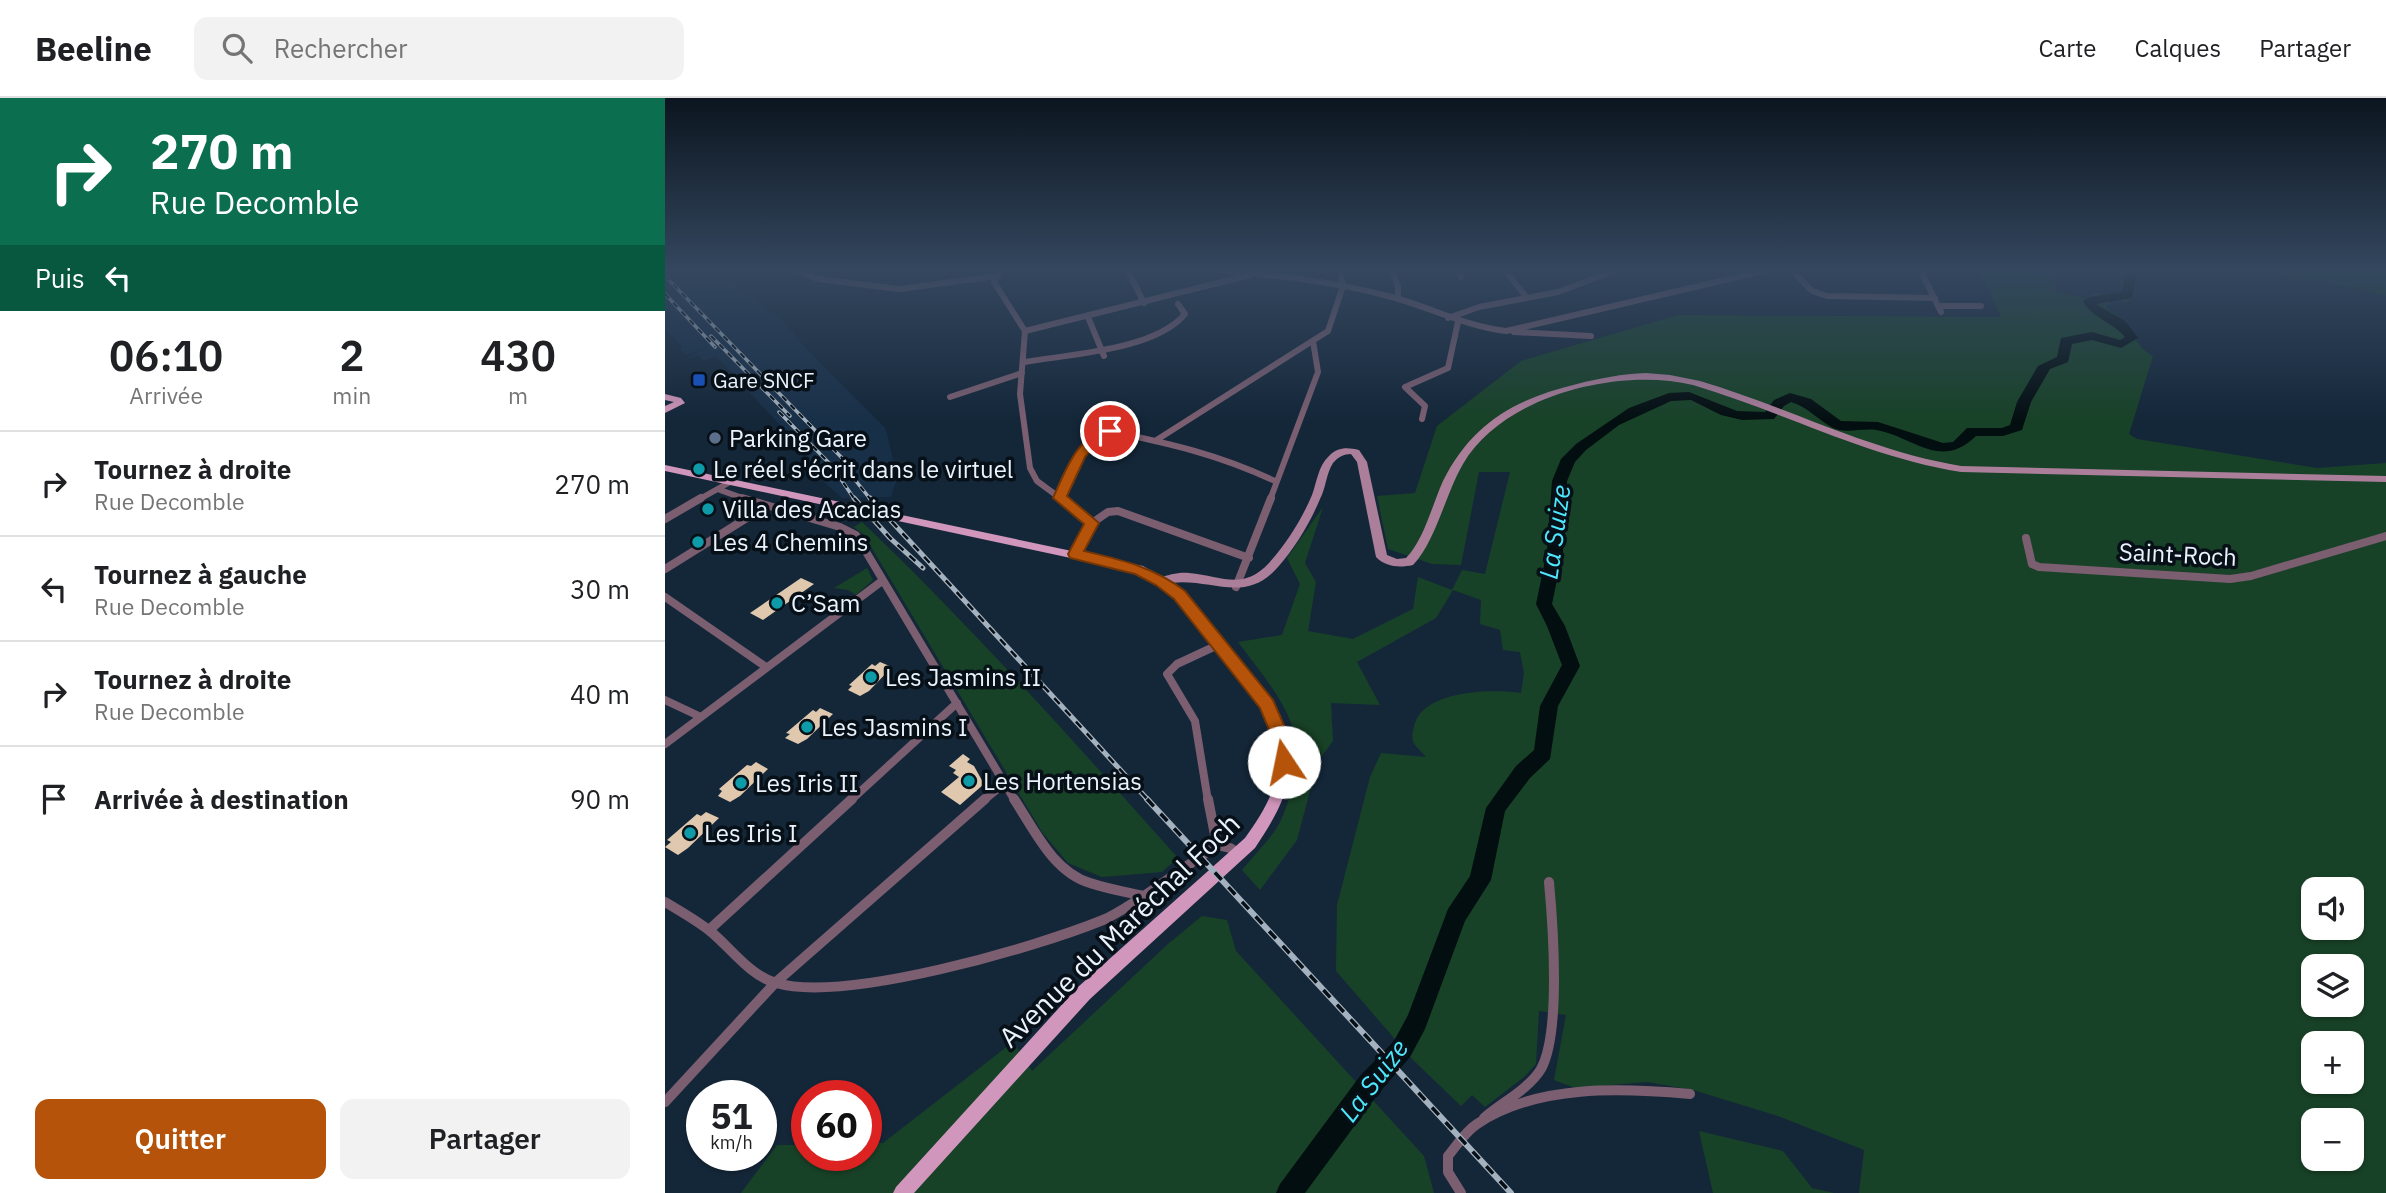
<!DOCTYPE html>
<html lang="fr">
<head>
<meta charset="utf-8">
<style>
	body { margin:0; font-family:"IBM Plex Sans",sans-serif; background:#f2f2f2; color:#202124; height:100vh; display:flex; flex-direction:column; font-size:26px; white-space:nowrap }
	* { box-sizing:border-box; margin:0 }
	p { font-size:23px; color:#757577 }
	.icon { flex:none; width:38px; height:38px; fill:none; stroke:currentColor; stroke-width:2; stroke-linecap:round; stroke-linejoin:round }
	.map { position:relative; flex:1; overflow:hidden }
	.panel { display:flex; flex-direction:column; background:#fff; width:665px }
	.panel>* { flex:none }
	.banner { background:#0b6e4f; color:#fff; overflow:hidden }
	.buttons { position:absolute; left:1636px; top:779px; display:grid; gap:14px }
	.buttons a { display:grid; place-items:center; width:63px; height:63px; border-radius:14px; background:#fff; box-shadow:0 2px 5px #0004; font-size:35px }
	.speed { position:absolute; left:21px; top:982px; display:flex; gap:14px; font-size:35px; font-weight:700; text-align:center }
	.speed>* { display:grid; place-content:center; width:91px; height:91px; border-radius:50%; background:#fff; box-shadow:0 2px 5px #0004; line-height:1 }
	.speed small { font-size:18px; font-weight:400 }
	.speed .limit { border:10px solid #d22; background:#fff; color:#111 }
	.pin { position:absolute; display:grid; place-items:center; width:60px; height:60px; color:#fff; margin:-30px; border:4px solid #fff; border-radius:50%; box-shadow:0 2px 7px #0007 }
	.me { position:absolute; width:77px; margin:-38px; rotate:349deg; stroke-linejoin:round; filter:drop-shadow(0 0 5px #0008) }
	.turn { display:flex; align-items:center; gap:24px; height:147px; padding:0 35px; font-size:32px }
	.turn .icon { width:91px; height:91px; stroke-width:2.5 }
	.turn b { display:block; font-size:49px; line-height:60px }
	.then { display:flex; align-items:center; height:66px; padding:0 35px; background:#0003; gap:14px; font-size:26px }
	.eta { display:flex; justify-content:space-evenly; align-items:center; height:119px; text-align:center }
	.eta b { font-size:42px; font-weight:600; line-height:49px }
	.action { display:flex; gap:14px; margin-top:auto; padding:14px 35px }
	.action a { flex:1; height:80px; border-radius:14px; background:#b45309; color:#fff; font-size:28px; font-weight:600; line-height:80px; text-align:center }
	.action a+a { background:#f2f2f2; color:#202124 }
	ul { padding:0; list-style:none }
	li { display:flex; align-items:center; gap:21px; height:105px; padding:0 35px; border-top:2px solid #e0e0e0 }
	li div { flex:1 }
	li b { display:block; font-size:26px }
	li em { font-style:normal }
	header { display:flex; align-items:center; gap:42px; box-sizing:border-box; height:98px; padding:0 35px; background:#fff; border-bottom:2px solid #e0e0e0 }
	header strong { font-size:33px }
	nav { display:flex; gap:38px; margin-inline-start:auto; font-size:24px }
	.search { width:490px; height:63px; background:#f2f2f2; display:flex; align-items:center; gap:18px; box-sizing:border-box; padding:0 24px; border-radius:14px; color:#757577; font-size:26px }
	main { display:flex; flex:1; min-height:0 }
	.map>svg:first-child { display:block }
</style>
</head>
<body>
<header>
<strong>Beeline</strong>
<div class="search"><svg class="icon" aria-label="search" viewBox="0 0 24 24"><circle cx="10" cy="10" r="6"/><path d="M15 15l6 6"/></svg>Rechercher</div>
<nav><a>Carte</a><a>Calques</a><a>Partager</a></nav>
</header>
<main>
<section class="panel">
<div class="banner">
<div class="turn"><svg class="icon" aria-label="right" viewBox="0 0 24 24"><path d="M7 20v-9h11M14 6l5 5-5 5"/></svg><div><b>270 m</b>Rue Decomble</div></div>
<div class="then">Puis<svg class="icon" aria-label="left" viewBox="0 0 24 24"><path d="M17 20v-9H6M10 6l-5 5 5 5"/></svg></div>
</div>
<div class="eta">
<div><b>06:10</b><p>Arrivée</p></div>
<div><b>2</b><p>min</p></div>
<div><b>430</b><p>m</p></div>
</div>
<ul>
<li><svg class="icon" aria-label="right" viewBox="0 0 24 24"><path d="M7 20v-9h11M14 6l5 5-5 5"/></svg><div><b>Tournez à droite</b><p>Rue Decomble</p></div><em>270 m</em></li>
<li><svg class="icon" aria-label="left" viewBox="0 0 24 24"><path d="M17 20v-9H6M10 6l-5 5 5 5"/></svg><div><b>Tournez à gauche</b><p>Rue Decomble</p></div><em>30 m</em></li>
<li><svg class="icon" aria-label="right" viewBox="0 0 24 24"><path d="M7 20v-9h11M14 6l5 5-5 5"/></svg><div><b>Tournez à droite</b><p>Rue Decomble</p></div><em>40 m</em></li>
<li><svg class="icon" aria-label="arrive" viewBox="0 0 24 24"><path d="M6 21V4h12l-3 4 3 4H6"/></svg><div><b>Arrivée à destination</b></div><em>90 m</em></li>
</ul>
<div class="action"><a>Quitter</a><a>Partager</a></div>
</section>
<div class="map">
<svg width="1721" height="1095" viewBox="0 0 1721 1095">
	<rect width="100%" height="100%" fill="#142739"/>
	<path fill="#172f47" d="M0,171H39L54,177L114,219L140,249L221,331L232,380L226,399L177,400L143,370L133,354L135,349L51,258L38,263L33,257L24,261L22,259L41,251L20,257L15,251L17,249L0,231Z"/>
	<path fill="#184227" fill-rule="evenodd" d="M1314,171H1387L1392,194L1421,200L1428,196H1441L1445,206L1441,208L1442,211C1469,225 1466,246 1488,258L1464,336L1472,341L1652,370L1721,365V1095H1194L1199,1052L1113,1018L1028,992L982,984L910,990L889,982L901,917L874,913L871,966L859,979L820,1009L807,997L796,1008L748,962L671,873L672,807L705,679L716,655L761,659C758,655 753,651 750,647C745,640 748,633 750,625C761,592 828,591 856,595L859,575L855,554L838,552L835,532L815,526L816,502L788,492L771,520L692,564L715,607L666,605L668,643L653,663L632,742L595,792L577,772C589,757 605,742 614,726C618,719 621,709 624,701C650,634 611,595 573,544L617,537L635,486L622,460L658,409L640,465L651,484L643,533L688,541L748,511L753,479L787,492L797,472L820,476L845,374H814L796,467L767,466L723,451L712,398L750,395L772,328L856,263L1013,217L1336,219ZM1648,791H1687V830H1648ZM1648,868H1687V906H1648ZM1648,945H1687V984H1648ZM1648,1022H1687V1060H1648Z
		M1459,171H1488L1474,176C1468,190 1475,203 1456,205L1455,175Z
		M1567,171H1721V198L1658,183Z
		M197,424C308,530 411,646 513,760L497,774L437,779L403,765L377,734L199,437L189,429Z
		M202,470L208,482L191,497L183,492L169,490Z
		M537,818L562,822L571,853L759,1058L769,1095H76L112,1047H142V1057H201V1045H218L348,944L367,973L503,846Z
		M1034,1033L1118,1053L1147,1090L1169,1095H1048Z"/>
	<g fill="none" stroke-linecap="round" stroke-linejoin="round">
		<path fill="#030e10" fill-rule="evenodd" d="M1466,171H1481L1472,177L1467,200L1431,206L1460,223L1473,240L1456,250L1427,242L1407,246L1403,264L1385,271L1366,304L1357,332L1338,338H1311C1275,373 1250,339 1211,332C1198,330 1180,336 1168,330C1153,322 1143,309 1126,304L1119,308L1109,321L1077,322L1056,317L1026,302L1006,303L954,327L921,352L910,364L902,383L898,453L887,506L900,528L915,568L893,608L885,661L865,680L840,713L826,782L800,823L760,931L745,959L713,996L640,1095H611L615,1086L695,978L729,943L743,917L783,811L805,778L821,710L851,668L869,652L875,608L897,567L882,528L871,506L882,453L887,383L896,361L911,346L964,310L1004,295L1024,294L1072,313L1100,314L1109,302L1125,295L1146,301L1176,323L1213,324L1278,345L1288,344L1302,330H1337L1345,327L1352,304L1373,268L1392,259L1396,240L1427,234L1455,242L1460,239C1449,225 1424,218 1418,203L1424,199L1457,194L1460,175Z"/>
	</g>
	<path fill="#dfc8ae" d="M136,480L149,486L98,522L85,515Z
		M215,564L227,569L204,593L195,598L183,592L187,588L184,587L207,566L210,568Z
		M155,610L168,616L142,641L133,646L120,640L125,636L121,635L148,612L151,614Z
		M298,656L305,661L302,664L309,668L319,686L295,707L276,694L294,679L288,675L291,672L284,668Z
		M91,664L103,671L75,698L65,704L53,698L57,693L54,691L82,667L86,668Z
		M41,714L54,720L23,750L13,757L0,749L6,744L2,742L32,716L36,718Z"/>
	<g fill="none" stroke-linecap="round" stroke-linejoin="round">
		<path stroke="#7b5e70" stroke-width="6" d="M127,171L153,181L234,191L332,178
			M337,171L329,184L360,233L355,296L365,370L372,383L395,400
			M462,171L479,205
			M538,171C600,176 663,182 723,198C763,208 799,228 841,233L1107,171
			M727,171L733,189V200
			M791,171L796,179
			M839,171L862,200
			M1126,171L1147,193L1162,198L1270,200
			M1255,171L1276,214
			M1273,208H1316
			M423,219L439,258
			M783,220L814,209L893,194L954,171
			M360,233L585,177
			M849,234L926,238
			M360,264C406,256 490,252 520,216L513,206
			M285,299L357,275
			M757,321L760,308L740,289L783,270L793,224
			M490,343L663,233L678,188L674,171
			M55,392L83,402
			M33,402L65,384
			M398,402L395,400L420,352L445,333C506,346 552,356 610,383
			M605,402L653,274L648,243"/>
		<path stroke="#7b5e70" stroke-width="8" d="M77,400L175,429L191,437L350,703
			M395,400L427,425L410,456
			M0,421L36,400
			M427,425L443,414L453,413L584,460
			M1361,440L1367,466L1374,469L1565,481L1586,478L1721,438
			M0,471L101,408
			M571,489L606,400
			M0,499L101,569
			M0,602L36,619
			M0,646L217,483
			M185,703L292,605
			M318,703L339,686
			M543,703L530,623L502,576L512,566L555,546"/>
		<path stroke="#7b5e70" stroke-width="10" d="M349,701C369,731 388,774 425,785C443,791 461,794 479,798L552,747L565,750L574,756
			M543,701L552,747
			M0,804C15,813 31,822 45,833C65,849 85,878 111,885C180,905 369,850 438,822C452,816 466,806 479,798
			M44,832L187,701
			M0,1004L110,885L320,701
			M819,1020C836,1005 864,991 876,971C896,935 888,827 884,784
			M796,1095L783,1074V1058C792,1047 800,1034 812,1026C872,986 957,990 1025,996"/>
		<path fill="#ab7e9a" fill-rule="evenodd" d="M981,275L1005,277L1035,283C1123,309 1204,353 1296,368L1721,378V384L1296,374C1202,359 1119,314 1028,287C954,269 838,297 798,366C780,397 771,443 748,467C734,470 721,469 711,459L692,364L686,356C679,356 673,359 668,365C661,376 661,390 655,401C645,425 630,450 613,469C578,510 540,475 497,487L491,483L493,480C504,477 513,474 524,475C557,478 578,493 604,465C621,446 637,421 647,397C652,384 653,368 664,358C672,349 683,349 694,352L702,364L722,457L732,461L741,460C759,442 767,407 778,383C807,325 850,301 912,286C935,280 957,276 981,275Z"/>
		<path fill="#d196bb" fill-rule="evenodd" d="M0,296L16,300L20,305L0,315V308L9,304L0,302Z
			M0,367L478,468C491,475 503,482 514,492C532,507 546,526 561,544C588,578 627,620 625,666C624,698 607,724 590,750L425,901L249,1095H228L231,1089L413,889L580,740C596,717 613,693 612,663C610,619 578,584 552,551C538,533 524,514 507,498C496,489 484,481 471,474L0,373Z"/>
		<g stroke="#a4b1be" stroke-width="3.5">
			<path id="rail-far2" d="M0,178L179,362L187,378L206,402
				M0,196L50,249
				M46,238L125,318
				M114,314L167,368L190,402"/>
		</g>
		<g stroke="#a4b1be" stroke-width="5">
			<path id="rail-far1" d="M189,400L225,440L258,470
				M205,400L484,703"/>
		</g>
		<g stroke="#a4b1be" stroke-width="6">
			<path id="rail" d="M482,701L846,1095"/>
		</g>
		<use href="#rail-far2" stroke="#070f17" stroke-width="2" stroke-dasharray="6" stroke-linecap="butt"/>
		<use href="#rail-far1" stroke="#070f17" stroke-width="2.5" stroke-dasharray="8" stroke-linecap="butt"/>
		<use href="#rail" stroke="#070f17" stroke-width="3.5" stroke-dasharray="10" stroke-linecap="butt"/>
	</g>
	<linearGradient id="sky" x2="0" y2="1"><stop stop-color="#0b151f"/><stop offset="0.53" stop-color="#34475f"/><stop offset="1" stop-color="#34475f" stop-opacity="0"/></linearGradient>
	<rect width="1721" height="324" fill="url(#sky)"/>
	<path fill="#b45309" stroke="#753606" stroke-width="2" d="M445,329L451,333L436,341L420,359L402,398L434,425L419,453C457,462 489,469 520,493L608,602L625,641L628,664L626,669L619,671L613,669L608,641L595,610L509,501L491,487L470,476L405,460L403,456L419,426L388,400C401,371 412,338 445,329Z"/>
	<rect fill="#1a4fb4" stroke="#070f17" stroke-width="2.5" x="27" y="275" width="14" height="14" rx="3.5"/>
	<circle fill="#5c6f8a" stroke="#070f17" stroke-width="2.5" cx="50" cy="340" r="7"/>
	<g fill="#0f9aa8" stroke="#070f17" stroke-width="2.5">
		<circle cx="34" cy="371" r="7"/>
		<circle cx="43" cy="411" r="7"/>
		<circle cx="33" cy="444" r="7"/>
		<circle cx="112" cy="505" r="7"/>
		<circle cx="206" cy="579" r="7"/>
		<circle cx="142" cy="629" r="7"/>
		<circle cx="304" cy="683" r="7"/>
		<circle cx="76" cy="685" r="7"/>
		<circle cx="25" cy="735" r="7"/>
	</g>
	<g text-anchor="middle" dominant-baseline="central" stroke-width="7" stroke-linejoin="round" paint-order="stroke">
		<g font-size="21" fill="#e9f2fd" stroke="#070f17" text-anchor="start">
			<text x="48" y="282">Gare SNCF</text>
		</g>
		<g font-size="24" fill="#e9f2fd" stroke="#070f17" text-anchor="start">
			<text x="64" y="340">Parking Gare</text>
			<text x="48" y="371">Le réel s'écrit dans le virtuel</text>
			<text x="57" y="411">Villa des Acacias</text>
			<text x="47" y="444">Les 4 Chemins</text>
			<text x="126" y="505">C’Sam</text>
			<text x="220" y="579">Les Jasmins II</text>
			<text x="156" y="629">Les Jasmins I</text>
			<text x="318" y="683">Les Hortensias</text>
			<text x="90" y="685">Les Iris II</text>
			<text x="39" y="735">Les Iris I</text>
		</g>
		<g font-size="24" fill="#e9f2fd" stroke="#070f17">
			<text transform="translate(1513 456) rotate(3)">Saint-Roch</text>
		</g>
		<g font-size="26" font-style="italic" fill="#4de8fd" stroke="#070f17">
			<text transform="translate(889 434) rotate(-82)">La Suize</text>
			<text transform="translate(708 982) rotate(-53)">La Suize</text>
		</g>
		<g font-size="28" fill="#e9f2fd" stroke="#070f17">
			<text transform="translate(454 832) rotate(-44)">Avenue du Maréchal Foch</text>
		</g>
	</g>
</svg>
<div class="buttons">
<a><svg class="icon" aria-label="sound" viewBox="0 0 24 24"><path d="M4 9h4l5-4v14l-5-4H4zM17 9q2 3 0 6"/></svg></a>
<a><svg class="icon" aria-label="layers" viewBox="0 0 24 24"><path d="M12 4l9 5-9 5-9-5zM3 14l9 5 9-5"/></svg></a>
<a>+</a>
<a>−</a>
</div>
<div class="speed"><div>51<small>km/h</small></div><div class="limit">60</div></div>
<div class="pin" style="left:445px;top:333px;background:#d93025"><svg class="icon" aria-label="arrive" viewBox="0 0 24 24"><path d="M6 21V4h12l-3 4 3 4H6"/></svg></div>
<svg class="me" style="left:619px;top:664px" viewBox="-20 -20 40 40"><circle r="19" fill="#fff"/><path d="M0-13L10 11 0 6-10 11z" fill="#b45309"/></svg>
</div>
</main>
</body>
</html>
